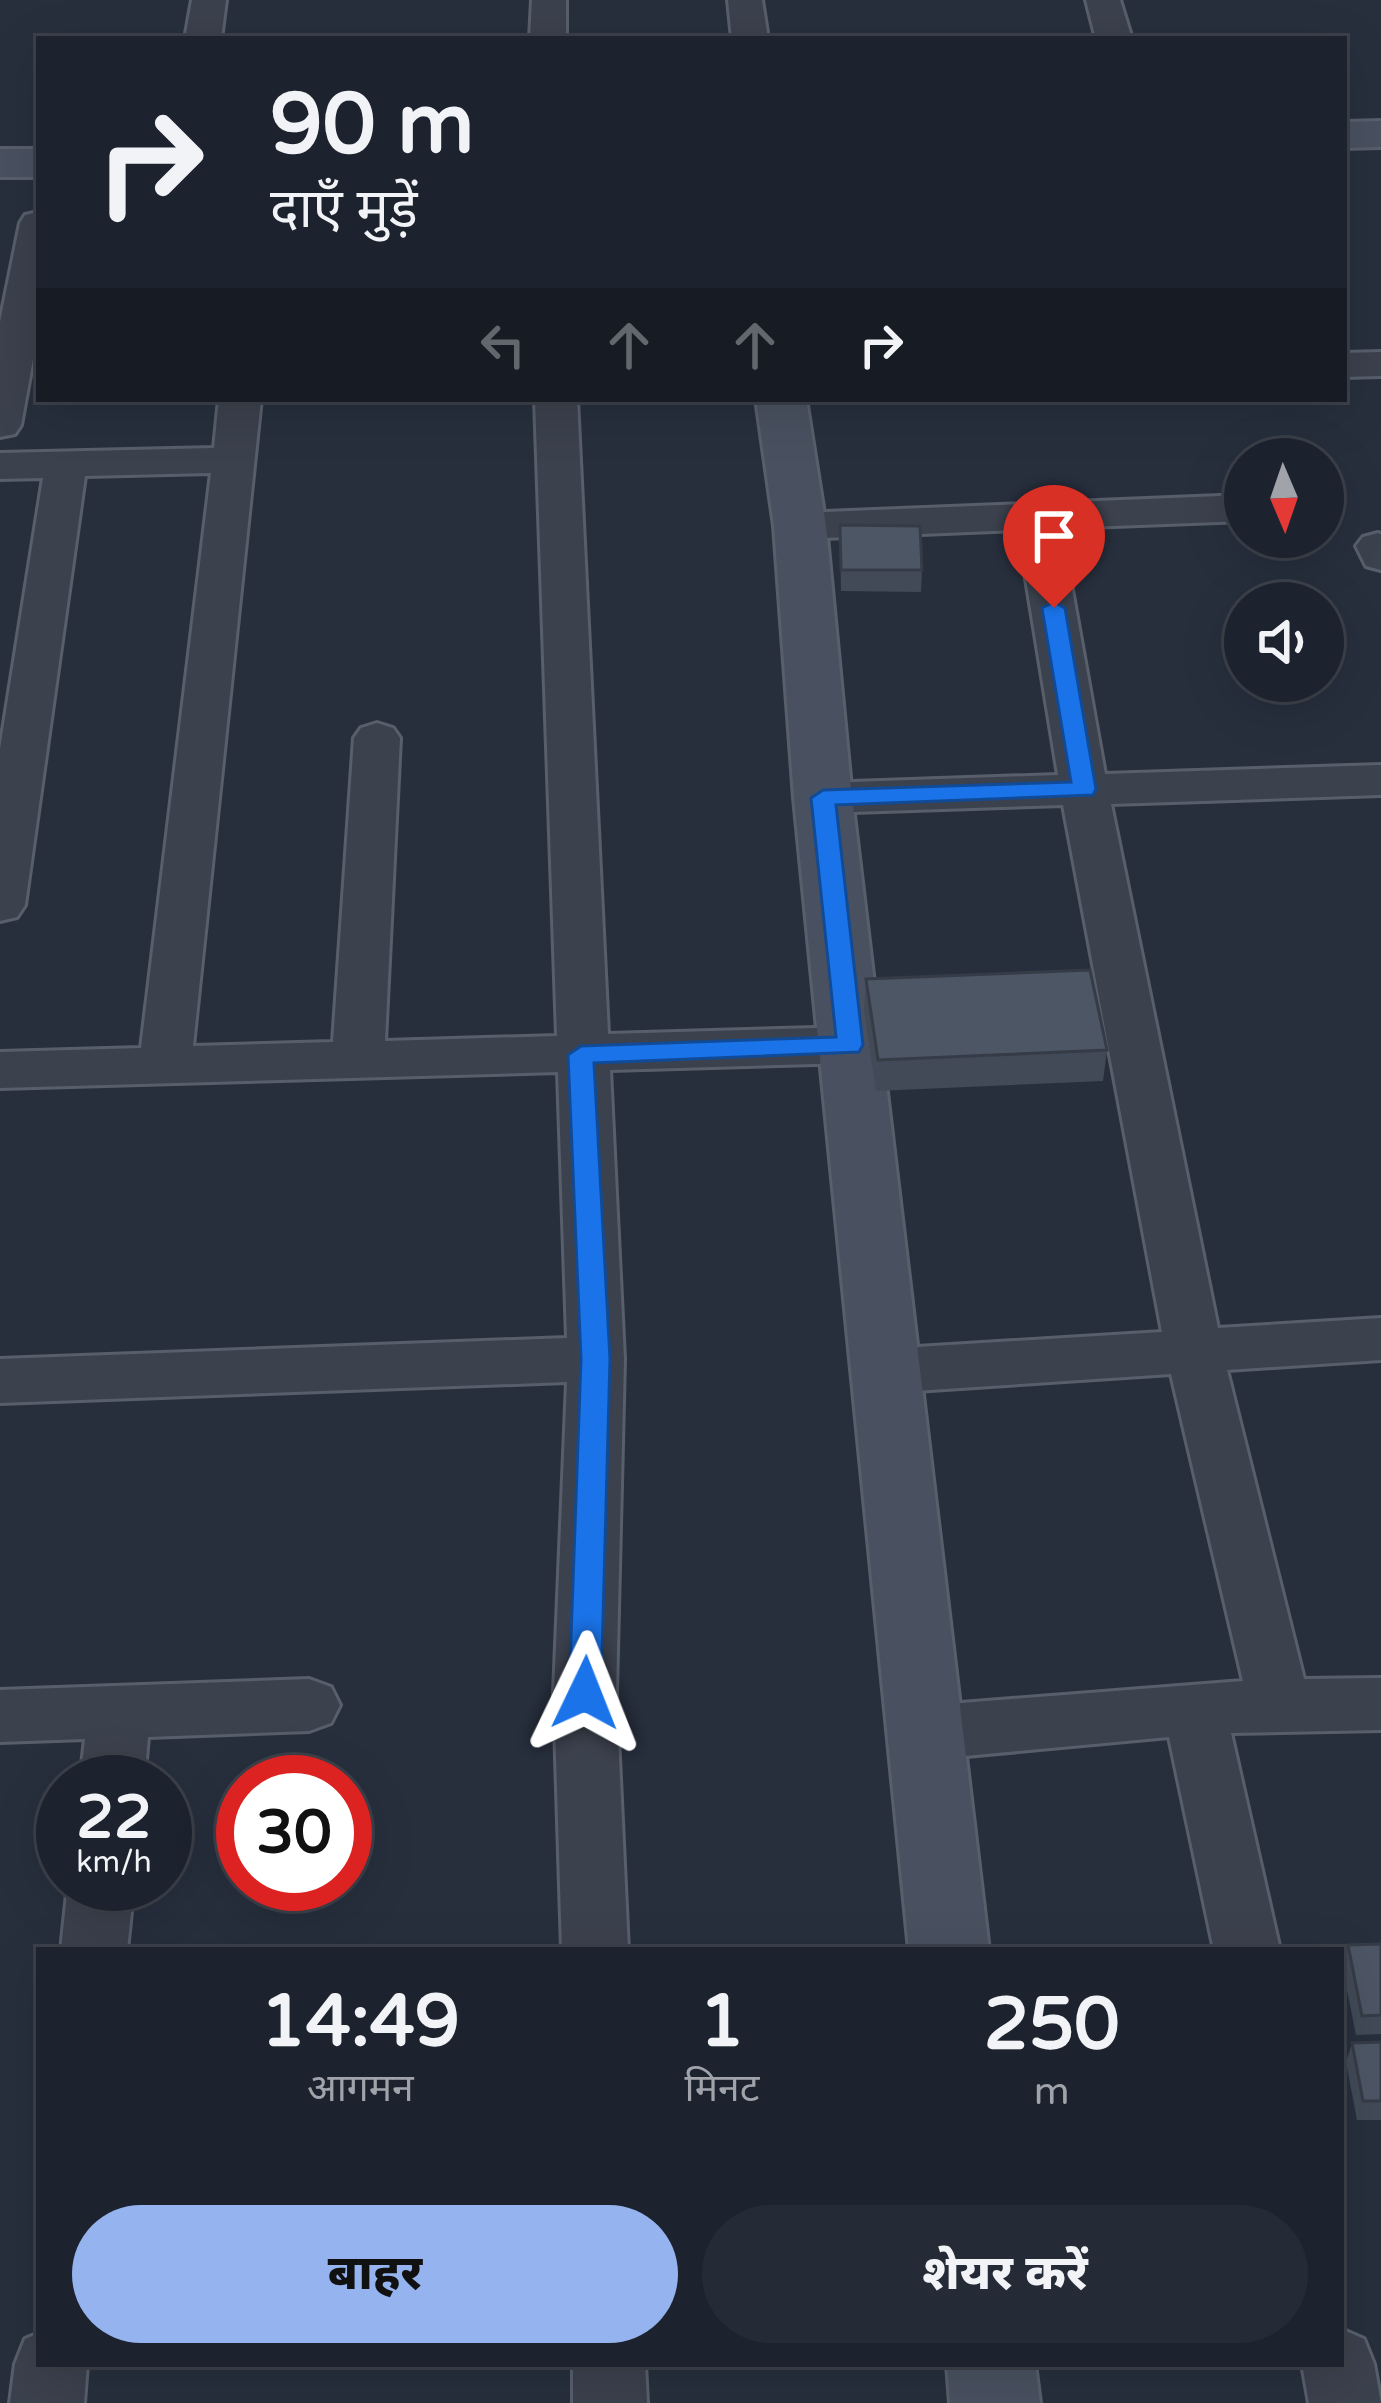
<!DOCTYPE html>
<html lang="hi">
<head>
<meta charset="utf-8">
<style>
	body { margin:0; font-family:"Varela Round","Noto Sans Devanagari",sans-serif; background:#252b36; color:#f1f3f6; height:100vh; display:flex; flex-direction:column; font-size:45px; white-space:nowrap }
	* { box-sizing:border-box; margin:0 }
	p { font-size:39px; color:#a0a4aa }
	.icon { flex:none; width:66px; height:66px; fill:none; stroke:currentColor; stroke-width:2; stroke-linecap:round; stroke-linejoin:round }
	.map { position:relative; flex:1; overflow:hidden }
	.drawer { position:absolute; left:36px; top:1947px; width:1308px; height:420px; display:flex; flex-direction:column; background:#1d232e; border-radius:0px; box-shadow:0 12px 48px #0002,0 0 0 3px #3b404a }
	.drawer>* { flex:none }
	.banner { position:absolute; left:36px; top:36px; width:1311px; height:366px; border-radius:0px; box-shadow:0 12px 48px #0002,0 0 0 3px #3b404a; background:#1d232e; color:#f1f3f6; overflow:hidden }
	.needle { width:78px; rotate:178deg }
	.buttons { position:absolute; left:1224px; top:438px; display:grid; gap:24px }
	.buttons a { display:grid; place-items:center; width:120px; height:120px; border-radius:50%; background:#1d232e; box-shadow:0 12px 48px #0002,0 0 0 3px #3b404a; font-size:60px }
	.speed { position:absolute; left:36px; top:1755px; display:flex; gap:24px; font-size:60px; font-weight:700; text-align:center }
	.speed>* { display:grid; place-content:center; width:156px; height:156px; border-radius:50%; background:#1d232e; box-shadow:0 12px 48px #0002,0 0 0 3px #3b404a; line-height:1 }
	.speed small { font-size:30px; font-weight:400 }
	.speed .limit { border:18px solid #d22; background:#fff; color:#111 }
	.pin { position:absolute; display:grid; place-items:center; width:102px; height:102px; color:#fff; margin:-123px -51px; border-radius:50% 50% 50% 0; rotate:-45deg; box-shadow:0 0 12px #0007 }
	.pin .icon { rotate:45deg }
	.me { position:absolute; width:132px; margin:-66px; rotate:2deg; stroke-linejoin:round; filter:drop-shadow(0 0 9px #0008) }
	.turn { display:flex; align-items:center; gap:42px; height:252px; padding:0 36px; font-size:54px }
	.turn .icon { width:156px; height:156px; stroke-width:2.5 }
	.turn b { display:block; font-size:84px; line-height:102px }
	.lanes { display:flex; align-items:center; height:114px; padding:0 36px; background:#0003; justify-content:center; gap:60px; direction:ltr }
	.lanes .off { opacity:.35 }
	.eta { display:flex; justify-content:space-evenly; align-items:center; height:204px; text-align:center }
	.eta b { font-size:72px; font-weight:800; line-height:84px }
	.action { display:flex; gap:24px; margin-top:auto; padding:24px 36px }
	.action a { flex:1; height:138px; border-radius:72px; background:#95b4ef; color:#111; font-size:48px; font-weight:800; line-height:138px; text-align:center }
	.action a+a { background:#252b36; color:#f1f3f6 }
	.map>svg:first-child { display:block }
</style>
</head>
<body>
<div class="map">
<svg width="1381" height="2403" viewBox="0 0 1381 2403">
	<rect width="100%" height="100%" fill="#272f3d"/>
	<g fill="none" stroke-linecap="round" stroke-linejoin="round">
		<g stroke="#585f6b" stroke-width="6">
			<path id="street" d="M192,0H226L221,39H185Z
				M532,0H566V39H530Z
				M728,0H762L768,39H732Z
				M1086,0H1120L1132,39H1096Z
				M39,212V326L21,425L15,434L0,437V322L20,223L25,215Z
				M1381,352V376L1344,377V353Z
				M219,399H261L193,1046L333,1042L354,738L361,728L377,723L393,728L400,738L385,1041L557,1036L535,399H577L608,1034L850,1027L868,1032L876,1045L868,1058L850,1063L610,1070L624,1359L616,1693L628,1950H562L554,1693L567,1382L0,1403V1359L567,1338L558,1072L0,1088V1052L141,1048L211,473L85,476L25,905L17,917L0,921V749L43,478L0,479V453L214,448Z
				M1245,495V521L1061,528L1105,774L1381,765V795L1111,804L1218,1328L1381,1318V1360L1227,1370L1304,1679L1381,1678V1730L1231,1733L1280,1950H1214L1169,1737L923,1760L901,1752L892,1733L901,1714L923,1706L1243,1681L1171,1374L885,1393L865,1386L857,1371L865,1356L885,1349L1162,1332L1063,805L823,813L806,809L799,798L806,787L823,783L1058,775L1018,530L800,539L785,535L778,526L785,517L800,513Z
				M1378,533L1381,534V570L1366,566L1356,546L1363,537Z
				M309,1679L331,1687L340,1705L331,1723L309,1731L148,1737L144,1782H80L85,1739L0,1742V1690Z
				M68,1884H134L127,1950H61Z
				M1341,2329L1364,2339L1374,2364L1381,2403H1309L1302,2364H1341Z
				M39,2333V2364H87L84,2403H10L15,2364L25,2339Z
				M573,2364H645L647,2403H573Z"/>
		</g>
		<g stroke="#585f6b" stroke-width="6">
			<path id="secondary" d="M1381,121V147L1344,148V122Z
				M0,149H39V177H0Z
				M756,399H806L826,526L852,798L989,1950H909L794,798L774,526Z
				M947,2364H1035L1040,2403H950Z"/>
		</g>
		<use href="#street" fill="#3b414d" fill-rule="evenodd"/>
		<use href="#secondary" fill="#495160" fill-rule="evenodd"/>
	</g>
	<path fill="#424a57" d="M840,525L922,570L921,592L841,591Z
		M866,979L1107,1050L1103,1081L876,1091L864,1010Z
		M1381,1944V2034L1356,2035L1342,1965L1348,1945Z
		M1381,2042V2120H1357L1346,2062L1352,2043Z"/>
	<path fill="#4d5665" stroke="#363c47" stroke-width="3" d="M840,525L920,526L922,570H841Z
		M1090,970L1107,1050L878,1060L866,979Z
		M1381,1944V2015L1362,2016L1348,1945Z
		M1381,2042V2101H1363L1352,2043Z"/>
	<path fill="#1a73e8" stroke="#114b97" stroke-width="3" d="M1054,602L1065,608L1096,789L1093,795L836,805L863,1045L859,1052L594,1063L610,1359L601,1693L596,1702L585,1706L574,1702L569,1693L581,1359L568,1055L581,1046L836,1037L811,798L823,790L1071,782L1042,608Z"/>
</svg>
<div class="buttons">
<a><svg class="needle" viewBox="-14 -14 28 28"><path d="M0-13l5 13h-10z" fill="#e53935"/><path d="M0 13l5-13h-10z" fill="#a0a4aa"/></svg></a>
<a><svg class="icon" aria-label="sound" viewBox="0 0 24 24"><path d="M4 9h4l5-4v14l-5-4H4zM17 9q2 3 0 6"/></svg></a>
</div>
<div class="speed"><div>22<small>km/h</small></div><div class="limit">30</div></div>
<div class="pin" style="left:1054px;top:608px;background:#d93025"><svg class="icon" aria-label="arrive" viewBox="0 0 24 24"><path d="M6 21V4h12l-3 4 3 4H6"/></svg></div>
<svg class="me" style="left:585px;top:1693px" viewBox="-20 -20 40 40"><path d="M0-17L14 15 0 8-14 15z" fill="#1a73e8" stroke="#fff" stroke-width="4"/></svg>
<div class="banner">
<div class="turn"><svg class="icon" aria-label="right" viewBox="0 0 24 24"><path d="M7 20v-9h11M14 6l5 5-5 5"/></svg><div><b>90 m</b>दाएँ मुड़ें</div></div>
<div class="lanes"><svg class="icon off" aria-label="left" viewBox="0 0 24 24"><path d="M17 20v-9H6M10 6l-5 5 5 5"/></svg><svg class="icon off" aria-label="ahead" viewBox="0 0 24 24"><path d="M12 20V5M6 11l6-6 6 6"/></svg><svg class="icon off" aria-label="ahead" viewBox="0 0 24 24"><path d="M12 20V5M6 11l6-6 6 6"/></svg><svg class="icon" aria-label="right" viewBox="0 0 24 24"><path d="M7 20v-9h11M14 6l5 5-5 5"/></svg></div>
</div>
<section class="drawer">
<div class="eta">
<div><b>14:49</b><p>आगमन</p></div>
<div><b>1</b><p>मिनट</p></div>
<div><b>250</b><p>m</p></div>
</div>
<div class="action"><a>बाहर</a><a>शेयर करें</a></div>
</section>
</div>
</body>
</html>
